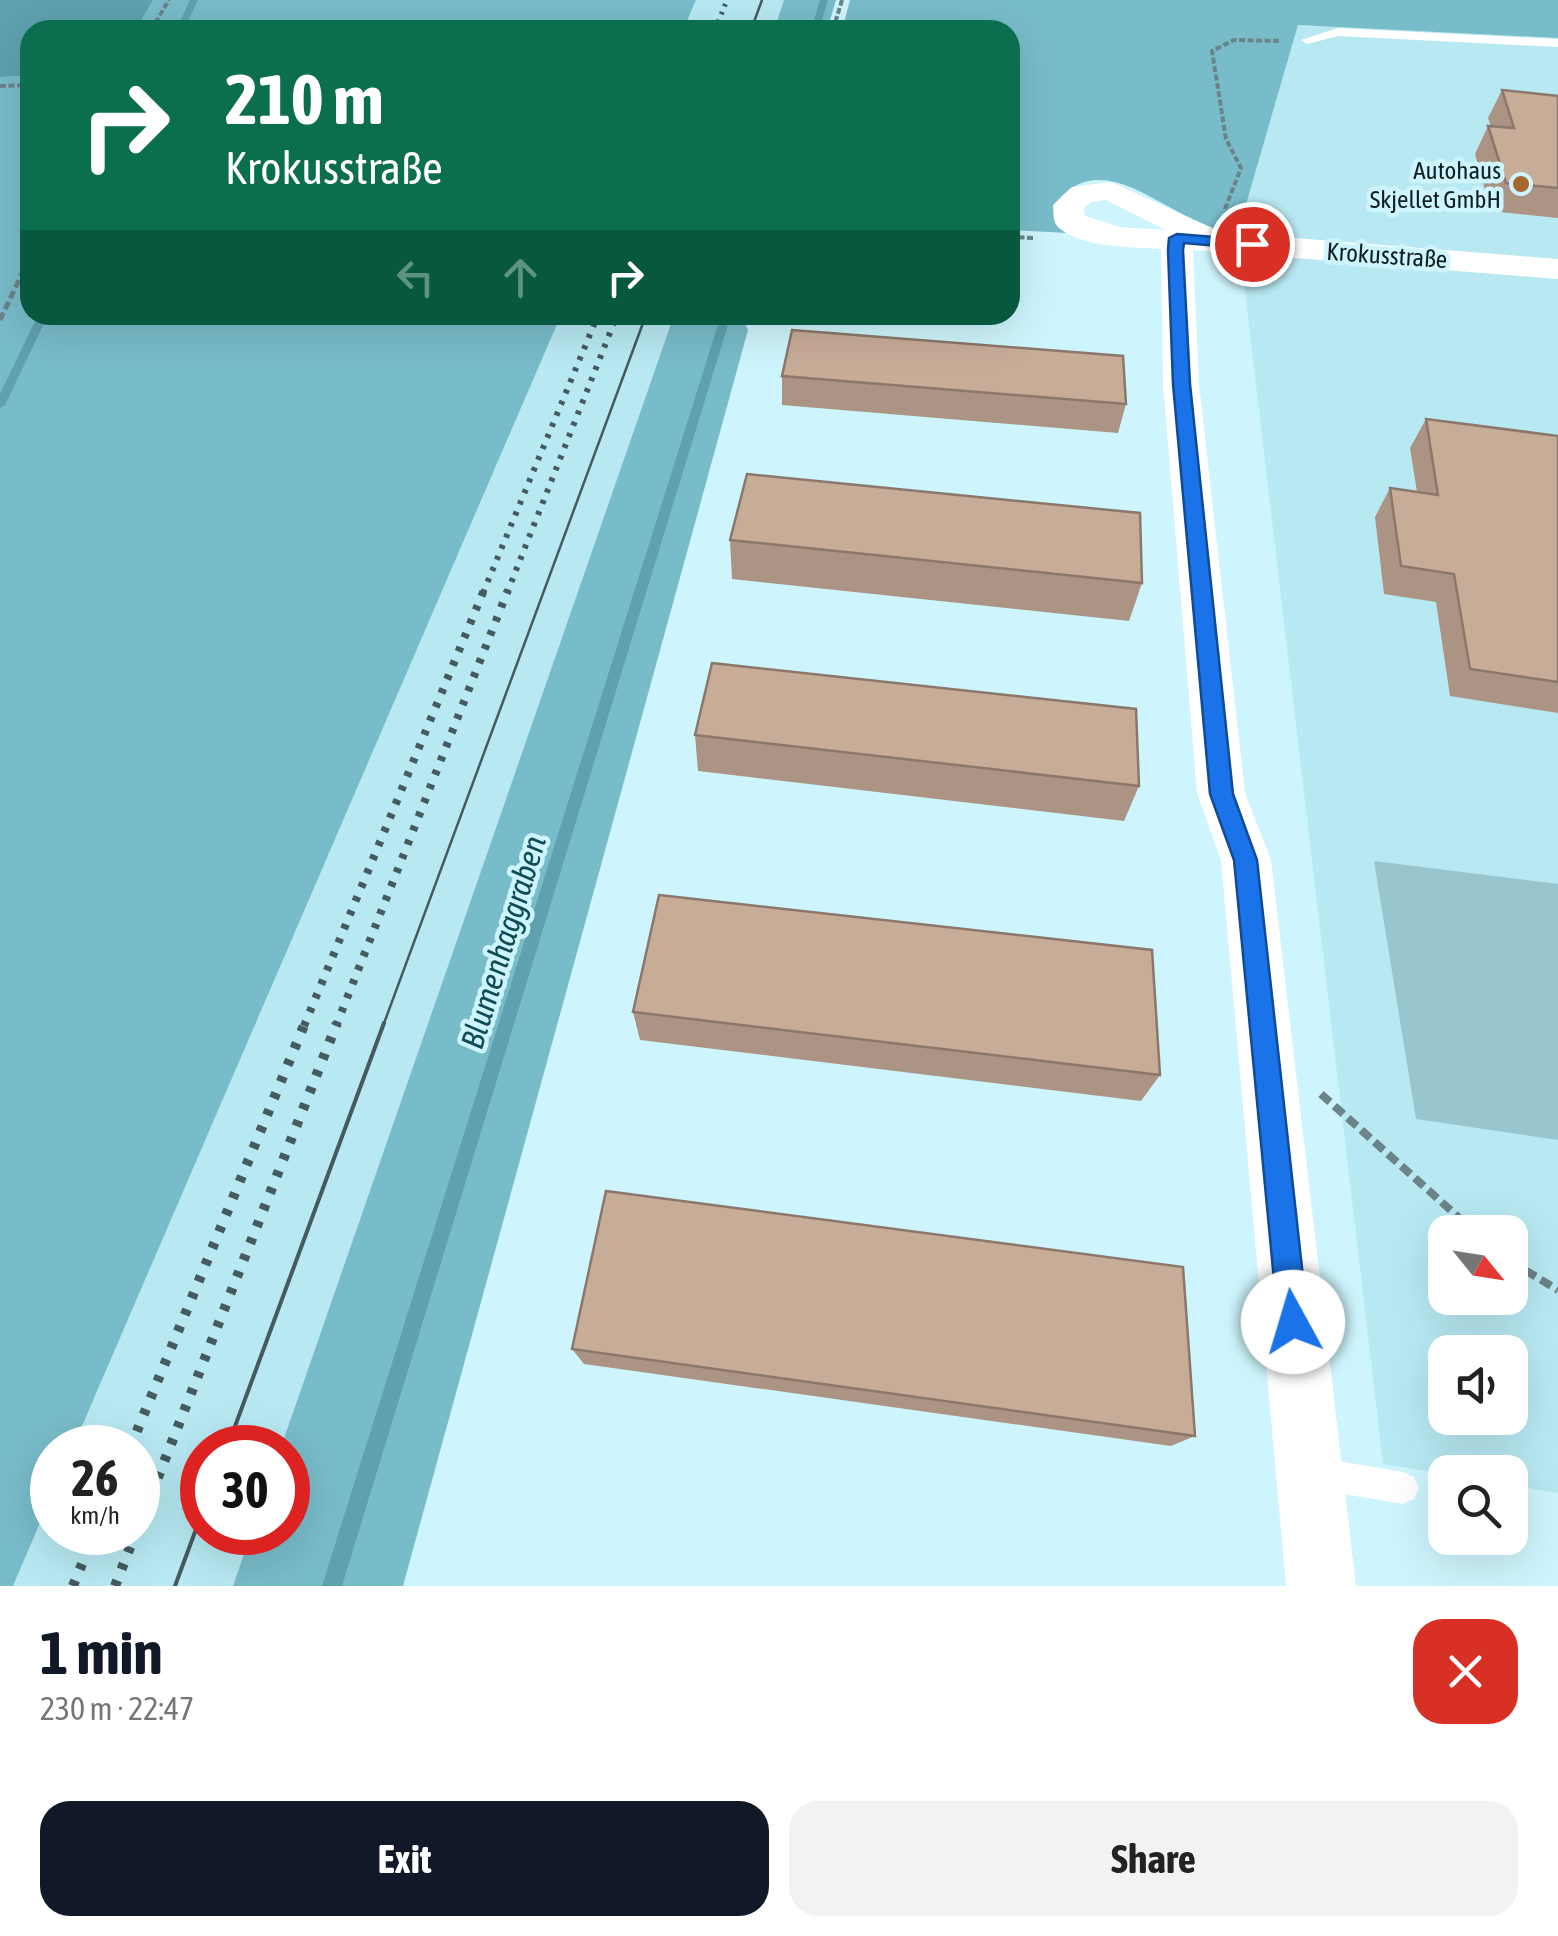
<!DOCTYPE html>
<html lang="en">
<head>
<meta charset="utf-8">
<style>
	body { margin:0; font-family:"Asap Condensed",sans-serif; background:#f2f2f2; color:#222; height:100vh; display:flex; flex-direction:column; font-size:38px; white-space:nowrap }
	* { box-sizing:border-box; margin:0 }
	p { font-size:32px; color:#767676 }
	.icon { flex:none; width:55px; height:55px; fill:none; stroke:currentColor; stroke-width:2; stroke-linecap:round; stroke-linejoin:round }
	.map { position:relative; height:1586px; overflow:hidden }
	.sheet { display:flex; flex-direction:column; background:#fff; flex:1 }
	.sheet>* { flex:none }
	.top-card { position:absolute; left:20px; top:20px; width:1000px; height:305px; border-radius:30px; box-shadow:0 10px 40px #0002; background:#0b6e4f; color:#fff; overflow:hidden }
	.needle { width:65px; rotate:120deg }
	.fabs { position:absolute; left:1428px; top:1215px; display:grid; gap:20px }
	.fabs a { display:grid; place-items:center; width:100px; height:100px; border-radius:20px; background:#fff; box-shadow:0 10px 40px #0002; font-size:50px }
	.speed { position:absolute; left:30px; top:1425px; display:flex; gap:20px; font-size:50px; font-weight:700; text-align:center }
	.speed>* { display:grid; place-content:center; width:130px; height:130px; border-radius:50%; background:#fff; box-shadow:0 10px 40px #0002; line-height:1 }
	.speed small { font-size:25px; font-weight:400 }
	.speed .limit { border:15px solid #d22; background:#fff; color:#111 }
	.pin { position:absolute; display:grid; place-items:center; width:85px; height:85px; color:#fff; margin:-42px; border:5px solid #fff; border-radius:50%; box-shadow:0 2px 10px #0007 }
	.me { position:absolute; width:110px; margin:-55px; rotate:354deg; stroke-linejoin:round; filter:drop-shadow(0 0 8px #0008) }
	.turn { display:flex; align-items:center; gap:35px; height:210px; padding:0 40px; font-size:45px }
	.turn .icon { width:130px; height:130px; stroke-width:2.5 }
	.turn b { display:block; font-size:70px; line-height:85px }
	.lanes { display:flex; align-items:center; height:95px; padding:0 40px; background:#0003; justify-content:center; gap:50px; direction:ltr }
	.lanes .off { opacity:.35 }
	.round { display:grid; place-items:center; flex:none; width:105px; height:105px; border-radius:30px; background:#f2f2f2 }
	.overview { display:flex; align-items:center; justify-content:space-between; height:170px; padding:0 40px }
	h1 { font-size:60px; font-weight:700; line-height:75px; color:#111827 }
	.action { display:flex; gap:20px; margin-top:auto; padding:20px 40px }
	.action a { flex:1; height:115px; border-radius:30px; background:#111827; color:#fff; font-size:40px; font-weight:700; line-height:115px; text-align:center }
	.action a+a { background:#f2f2f2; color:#222 }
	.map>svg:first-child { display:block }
</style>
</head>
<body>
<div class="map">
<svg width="1558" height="1586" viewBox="0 0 1558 1586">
	<rect width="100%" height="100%" fill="#cef5fd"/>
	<path fill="#b8e9f3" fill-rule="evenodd" d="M696,0H784L774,30H683Z
		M1298,25L1558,38V1493L1510,1485V1472L1445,1474L1383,1464L1238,232ZM1445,1232H1510V1298H1445ZM1445,1352H1510V1418H1445Z
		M561,315H674L281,1447L202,1448V1532L251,1533L233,1586H13L52,1495V1532H138V1448L73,1447Z"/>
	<path fill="#98c5ce" d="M1374,861L1558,884V1140L1416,1119Z"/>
	<path fill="#79bcc9" d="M153,0H696L683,30H136Z
		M784,0H836L827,30H774Z
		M850,0H1558V38L1298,25L1238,232C1180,235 1108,137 1056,203L1067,233L1010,230V30H842Z
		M30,76V315H561L73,1447L52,1448V1495L13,1586H0V77Z
		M674,315H741L748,330L403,1586H233L251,1533L288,1532V1448L281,1447Z"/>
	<path fill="#5fa1ae" d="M0,0H153L136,30H30V76L0,77Z"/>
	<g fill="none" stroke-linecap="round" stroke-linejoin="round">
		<path fill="#5fa1ae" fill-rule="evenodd" d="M190,0H198L184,30H176Z
			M820,0H828L819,30H811Z
			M38,315H48L5,405L0,408V394Z
			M721,315H731L342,1586H322Z"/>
		<path stroke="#6a8489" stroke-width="4" stroke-dasharray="6 2.5" stroke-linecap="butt" d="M151,30L169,0
			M833,30L842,0
			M0,86L30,85
			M1225,209L1241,168L1226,139L1212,51L1234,40L1279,41
			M1010,237L1035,238"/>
		<path stroke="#6a8489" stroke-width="5" stroke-dasharray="8 4" stroke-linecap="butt" d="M0,320L30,257"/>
		<path stroke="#6a8489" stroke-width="8" stroke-dasharray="12 6" stroke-linecap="butt" d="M1321,1094L1475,1232
			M1510,1261L1558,1290"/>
		<path fill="#fff" fill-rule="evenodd" d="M1338,28L1558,39V47L1338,36L1307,44L1301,40Z
			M1313,1457L1403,1472L1414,1477L1419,1488L1414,1499L1403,1504L1313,1489L1302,1484L1297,1473L1302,1462Z"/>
		<path fill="#fff" fill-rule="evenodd" d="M1111,182L1221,232L1558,259V279L1193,250L1199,384L1245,793L1271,860L1356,1586H1286L1221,860L1197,793L1163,384L1161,249C1132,247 1083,248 1059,228C1052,222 1054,213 1053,205L1072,187ZM1106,200L1166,230L1120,227L1085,216L1084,208L1091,202Z"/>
		<path stroke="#455b60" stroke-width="2.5" d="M751,30L762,0
			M383,1026L646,315"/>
		<path stroke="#455b60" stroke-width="4" d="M227,1448L384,1023
			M175,1586L202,1513"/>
		<path stroke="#455b60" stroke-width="5" stroke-dasharray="2.5 6" stroke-linecap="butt" d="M715,30L727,0"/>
		<path stroke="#455b60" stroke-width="6" stroke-dasharray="4 8" stroke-linecap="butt" d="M483,593L598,315
			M507,593L617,315"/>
		<path stroke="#455b60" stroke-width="8" stroke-dasharray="5 10" stroke-linecap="butt" d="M304,1026L484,590
			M336,1026L508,590"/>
		<path stroke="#455b60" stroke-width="10" stroke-dasharray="6 12" stroke-linecap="butt" d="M130,1448L305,1023
			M138,1528L337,1023
			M73,1586L95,1532
			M115,1586L136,1532"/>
	</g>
	<path fill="#ab9483" d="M1502,90L1558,96V218L1491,211L1475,154L1488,126H1491L1488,118Z
		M782,376L1126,404L1118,433L782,405Z
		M1426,419L1558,436V713L1450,696L1436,602L1384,594L1375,517L1390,488L1417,492L1410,448Z
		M730,540L1142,583L1129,621L732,579Z
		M695,735L1139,786L1124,821L698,771Z
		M633,1012L1160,1075L1141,1101L640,1040Z
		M572,1349L1195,1436L1171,1446L584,1364Z"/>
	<path fill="#c7ac98" stroke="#8b786a" stroke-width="2.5" d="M1502,90L1558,96V188L1506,183L1488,126L1514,128Z
		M792,330L1123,356L1126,404L782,376Z
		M1426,419L1558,436V682L1470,669L1454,574L1401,566L1390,488L1438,495Z
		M747,474L1140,513L1142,583L730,540Z
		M712,663L1136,709L1139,786L695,735Z
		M659,895L1152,950L1160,1075L633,1012Z
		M606,1191L1183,1267L1195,1436L572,1349Z"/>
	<path fill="#1a73e8" stroke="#114b97" stroke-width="2.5" d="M1177,234L1252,240L1260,244L1252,249L1184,243L1183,250L1190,384L1233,794L1257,860L1308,1322L1304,1333L1293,1337L1283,1333L1278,1322L1234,860L1210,794L1173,384L1168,250L1169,238Z"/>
	<circle fill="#a6662f" stroke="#cef5fd" stroke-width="4" cx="1521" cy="184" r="10"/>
	<g text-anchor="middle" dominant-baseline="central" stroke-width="9" stroke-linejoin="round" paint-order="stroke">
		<g font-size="25" fill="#101f22" stroke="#cef5fd" text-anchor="end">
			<text x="1501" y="170">Autohaus<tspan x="1501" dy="29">Skjellet GmbH</tspan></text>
		</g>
		<g font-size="25" fill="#101f22" stroke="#cef5fd">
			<text transform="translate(1387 255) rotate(4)">Krokusstraße</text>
		</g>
		<g font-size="32" font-style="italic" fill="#0f4c56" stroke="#cef5fd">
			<text transform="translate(503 942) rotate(-73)">Blumenhaggraben</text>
		</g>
	</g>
</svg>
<div class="fabs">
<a><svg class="needle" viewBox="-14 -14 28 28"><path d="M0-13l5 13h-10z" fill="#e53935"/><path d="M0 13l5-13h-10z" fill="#767676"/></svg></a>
<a><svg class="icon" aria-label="sound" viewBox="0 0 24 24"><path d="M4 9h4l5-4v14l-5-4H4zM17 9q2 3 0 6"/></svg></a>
<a><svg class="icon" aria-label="search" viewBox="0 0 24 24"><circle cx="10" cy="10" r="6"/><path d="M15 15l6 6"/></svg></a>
</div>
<div class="speed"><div>26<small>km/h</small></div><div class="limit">30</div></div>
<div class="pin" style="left:1252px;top:244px;background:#d93025"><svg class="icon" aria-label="arrive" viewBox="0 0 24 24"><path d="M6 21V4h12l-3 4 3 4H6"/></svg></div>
<svg class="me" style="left:1293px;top:1322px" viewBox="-20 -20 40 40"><circle r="19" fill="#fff"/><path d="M0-13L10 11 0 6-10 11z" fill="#1a73e8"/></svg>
<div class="top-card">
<div class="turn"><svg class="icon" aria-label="right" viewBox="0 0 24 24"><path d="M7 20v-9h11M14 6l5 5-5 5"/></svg><div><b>210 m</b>Krokusstraße</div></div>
<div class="lanes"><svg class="icon off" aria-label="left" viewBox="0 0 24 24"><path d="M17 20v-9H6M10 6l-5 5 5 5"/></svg><svg class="icon off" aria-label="ahead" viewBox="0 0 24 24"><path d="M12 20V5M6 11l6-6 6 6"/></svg><svg class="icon" aria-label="right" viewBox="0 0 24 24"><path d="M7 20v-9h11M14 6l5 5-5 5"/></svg></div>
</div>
</div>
<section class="sheet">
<div class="overview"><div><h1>1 min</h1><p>230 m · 22:47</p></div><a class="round" style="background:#d93025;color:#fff"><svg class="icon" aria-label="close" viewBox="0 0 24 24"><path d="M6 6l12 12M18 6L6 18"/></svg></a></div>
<div class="action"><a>Exit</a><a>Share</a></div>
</section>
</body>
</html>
